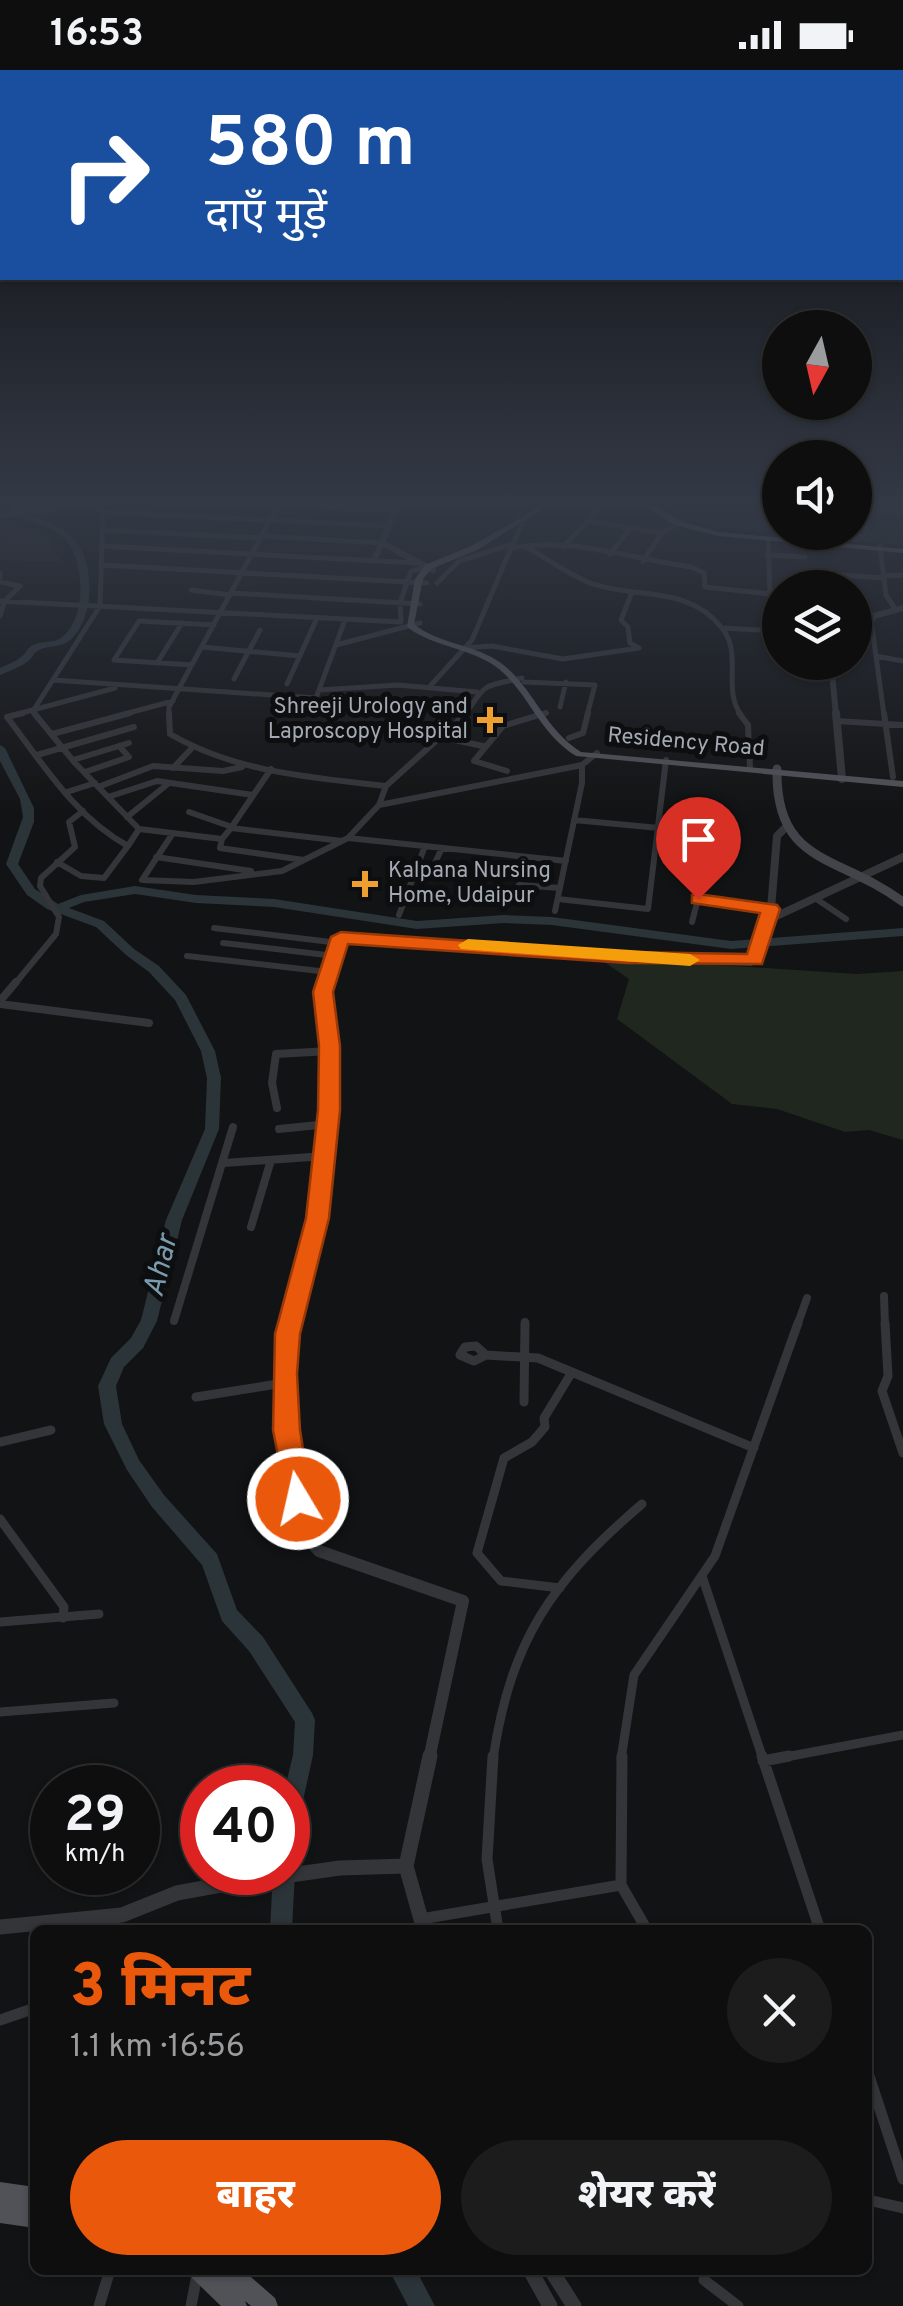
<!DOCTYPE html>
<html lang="hi">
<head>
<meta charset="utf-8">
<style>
	body { margin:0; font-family:Overpass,"Noto Sans Devanagari",sans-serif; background:#1c1c1d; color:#f1f3f6; height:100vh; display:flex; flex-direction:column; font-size:38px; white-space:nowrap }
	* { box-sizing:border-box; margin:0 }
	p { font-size:32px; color:#9b9c9e }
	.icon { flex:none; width:55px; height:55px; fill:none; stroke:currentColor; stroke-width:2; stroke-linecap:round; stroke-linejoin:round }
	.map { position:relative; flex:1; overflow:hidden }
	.details { position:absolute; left:30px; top:1855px; width:842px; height:350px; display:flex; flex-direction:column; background:#0e0e0f; border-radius:15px; box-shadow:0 2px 8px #0004,0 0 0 2px #2e2e2f }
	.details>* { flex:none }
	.banner { position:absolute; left:0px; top:0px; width:905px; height:210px; box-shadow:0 2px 8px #0004,0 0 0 2px #2e2e2f; background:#1a4fa0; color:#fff; overflow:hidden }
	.needle { width:65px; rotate:188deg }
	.fabs { position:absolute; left:762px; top:240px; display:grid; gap:20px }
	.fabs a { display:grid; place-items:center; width:110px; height:110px; border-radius:50%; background:#0e0e0f; box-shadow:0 2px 8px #0004,0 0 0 2px #2e2e2f; font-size:50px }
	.speed { position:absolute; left:30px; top:1695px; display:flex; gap:20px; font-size:50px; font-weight:700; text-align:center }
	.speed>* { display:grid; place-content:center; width:130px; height:130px; border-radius:50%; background:#0e0e0f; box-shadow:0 2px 8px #0004,0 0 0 2px #2e2e2f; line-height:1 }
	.speed small { font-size:25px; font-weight:400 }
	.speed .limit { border:15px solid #d22; background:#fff; color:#111 }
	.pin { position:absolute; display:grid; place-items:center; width:85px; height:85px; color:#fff; margin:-102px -42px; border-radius:50% 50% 50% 0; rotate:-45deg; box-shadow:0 0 10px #0007 }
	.pin .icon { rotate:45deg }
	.me { position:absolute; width:110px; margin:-55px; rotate:351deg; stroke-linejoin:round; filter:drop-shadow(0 0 8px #0008) }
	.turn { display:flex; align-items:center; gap:35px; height:210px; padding:0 40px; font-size:45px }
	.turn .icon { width:130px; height:130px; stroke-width:2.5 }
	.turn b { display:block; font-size:70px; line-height:85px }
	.round { display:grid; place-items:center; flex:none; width:105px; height:105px; border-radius:52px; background:#1c1c1d }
	.head { display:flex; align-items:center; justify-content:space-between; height:170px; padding:0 40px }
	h1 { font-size:60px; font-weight:800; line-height:75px; color:#ea580c }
	.button { display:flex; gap:20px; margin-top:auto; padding:20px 40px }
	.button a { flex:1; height:115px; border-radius:60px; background:#ea580c; color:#fff; font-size:40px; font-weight:800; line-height:115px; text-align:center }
	.button a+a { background:#1c1c1d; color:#f1f3f6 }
	.status { display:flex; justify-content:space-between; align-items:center; height:70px; padding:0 50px; background:#0e0e0f; direction:ltr }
	.status svg { height:28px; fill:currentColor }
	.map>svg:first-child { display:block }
</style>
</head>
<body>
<div class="status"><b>16:53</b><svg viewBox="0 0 49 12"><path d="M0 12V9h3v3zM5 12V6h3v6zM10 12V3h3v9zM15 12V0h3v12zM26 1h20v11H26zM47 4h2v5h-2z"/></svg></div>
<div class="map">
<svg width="903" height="2236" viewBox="0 0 903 2236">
	<rect width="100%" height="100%" fill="#121314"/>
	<path fill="#1e1f21" d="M655,432H780V462H855V432H903V475L717,458L686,450Z
		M1,447L48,467L60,492L0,490Z"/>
	<path fill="#1f271f" d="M597,887L857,904L903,901V1070L869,1060L845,1062L777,1039L732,1034L617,949L629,909Z"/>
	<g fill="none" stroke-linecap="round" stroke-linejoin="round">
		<path fill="#2b3439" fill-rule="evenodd" d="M7,432H15C28,451 51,449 68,463C96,486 97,548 69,571C59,578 49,575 39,580C34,582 33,587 28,591C21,597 9,601 0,605V598C6,595 15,592 21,587C25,584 27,579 31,576C40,570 52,574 61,568C87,549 86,491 64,468C47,451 22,457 7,432Z
			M0,675L5,678L34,738V752L18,794L35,819L58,834L81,825L135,816L196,825L274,829L417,851L504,845L552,847L731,871L903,858V866L731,879L552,855L504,853L417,859L274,837L196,833L135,824L84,832L69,838L104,851L134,879L159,896L186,925L215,981L221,1008L219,1059L182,1150L157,1251L143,1278L124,1297L116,1316L122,1354L139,1390L164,1425L217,1484L237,1540L263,1567L312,1643L315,1650L313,1685L299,1749L296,1757L288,1760V1718H285L293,1685L295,1652L249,1581L222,1551L202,1495L152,1437L127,1400L104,1354L98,1316L111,1288L131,1268L141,1250L166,1150L205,1059L207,1008L201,981L175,930L149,902L126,885L96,857L47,839L27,825L6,794L23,747L20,729L0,691Z
			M288,1792L292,1794L295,1802L292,1860H270L273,1802H288Z
			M389,2200H416L435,2236H408Z"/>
		<path stroke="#343539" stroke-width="5" d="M190,432L394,440
			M103,442L388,456
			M588,451L604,432
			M102,460L261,468
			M827,462L837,468
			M262,466L382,473
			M768,468L770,524L780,528
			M854,470L866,463L867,439L903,442
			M101,476L417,493
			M525,476C546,488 570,506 593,514C638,529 688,515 722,558C743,584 722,619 741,645
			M880,476L886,525L896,540
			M563,477L588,451L662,463L682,451
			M511,478L522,455
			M610,484L630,458
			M767,485L805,487
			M643,491L662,463
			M101,495L427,513
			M0,503V507
			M883,506L903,505
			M0,512L20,516L4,532L0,546
			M437,513L459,491L513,474
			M841,518L840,505L883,508
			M191,520L230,525
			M231,523L420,534
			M0,531L401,552L400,533L411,501L428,497
			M871,549L884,645
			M722,558L780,561
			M336,575L420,553
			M202,577L300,586
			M464,578L492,576L563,589L639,578L630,573L628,557L621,550L632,522
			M876,586L903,591
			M157,593L182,553
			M192,595L114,590L139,551L214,555
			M234,609L260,560
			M53,610L316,628L345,550
			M524,612L595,615L587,645
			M287,614L317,548
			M431,615L472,570L511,478C571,466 632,489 691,497L704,503L705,517L770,524
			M319,620L398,615L477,622
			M560,637L566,612
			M14,645L115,618
			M36,645L33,641L100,536L103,442L97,434
			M121,645L173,631
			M169,645V637L280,432
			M465,645C487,612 482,617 522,608
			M539,645L546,643"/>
		<path stroke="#343539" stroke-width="6" d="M23,643L7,647C43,694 75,747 128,776L139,759
			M34,643L75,693L139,759L222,769L231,758L342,771
			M169,643L170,664C237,703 311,707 386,716
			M739,643L748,655L750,697
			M884,643L893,707
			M836,651L903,655
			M52,664L130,643
			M440,667L483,676
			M569,668L583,663L588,643
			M37,685L134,657
			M73,690L129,673
			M173,698L191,679
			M507,701L474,691L503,656L546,643
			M85,702L129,687L119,676
			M98,717L153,696L223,701L242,697
			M67,722L95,713
			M108,727L157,711L253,725
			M379,735L386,716L467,643
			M189,742L232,757
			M127,747L169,713
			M574,750L659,758
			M231,758L271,699
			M173,763L142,810L194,812L282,801L348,768L379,735L582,695L597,683
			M348,768L566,791
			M222,769L220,778L304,790
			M156,787L251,801
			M57,792L81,806L104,808L128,776
			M414,804L431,801L442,778
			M519,815L560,818
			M815,828L846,849
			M558,829L648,839L666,690
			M555,841L582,713V695
			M399,845L425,776
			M692,852L698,829L771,839
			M214,858L339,873
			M223,873L335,886
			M187,886L328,902
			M14,915L56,864L59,847L40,816L41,808L75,777L69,752L83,741"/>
		<path stroke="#343539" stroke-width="8" d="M0,931L16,912
			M0,934L149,953
			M277,1038L272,1013L276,984L330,981
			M279,1059L328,1054
			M224,1093L325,1086
			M251,1157L271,1090
			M884,1226L885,1256
			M174,1251L233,1057
			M525,1256V1252
			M797,1256L807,1228"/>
		<path stroke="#343539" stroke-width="9" d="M885,1253L888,1306L882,1321L903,1383
			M476,1276L486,1285L474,1291L460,1285L465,1277Z
			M486,1285L538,1288L754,1378
			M196,1327L284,1313
			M524,1332L525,1253
			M0,1372L51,1360
			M0,1449L64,1537L63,1548
			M702,1506L763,1689
			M560,1518L501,1511L477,1483L504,1388L532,1372L545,1357L544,1348L572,1302
			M0,1552L99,1544
			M0,1642L114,1633
			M493,1689C511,1569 552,1511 642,1434
			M621,1689L634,1605L715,1486L798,1253
			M775,1689L903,1665"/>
		<path stroke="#343539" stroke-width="11" d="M493,1686L487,1789L498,1860
			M762,1686L820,1860
			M763,1691L789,1686
			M621,1815L622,1686
			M421,1849L621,1815L647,1860
			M0,1950L35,1938
			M868,2003L903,2109
			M868,2130L903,2138
			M704,2210L738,2236
			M99,2236L110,2200
			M191,2236L198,2200"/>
		<path stroke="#343539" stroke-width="6" d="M80,432H116
			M398,432L382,473L433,500
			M0,445L49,440L71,432
			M374,490L382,473
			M868,545L872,546L873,549L866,547Z
			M874,546L903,538
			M831,592L836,645"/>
		<path stroke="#343539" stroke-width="8" d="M836,643L842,709
			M768,850L903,787
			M325,915L341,867L627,888L751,892L757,888L771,839L777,766L784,759"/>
		<path stroke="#343539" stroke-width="10" d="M289,1256L318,1149L329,1040L330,975L323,922L326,912"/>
		<path stroke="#343539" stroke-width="12" d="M290,1253L284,1303L287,1360L303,1463L319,1481L463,1531L429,1689"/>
		<path stroke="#343539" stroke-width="15" d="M406,1796L430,1686
			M0,1857L122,1845L177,1823L226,1814L340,1798L406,1796L424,1860
			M530,2200L550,2236
			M551,2200L574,2236"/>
		<path stroke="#424449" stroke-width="9" d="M777,699C775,796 839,784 903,832"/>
		<path fill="#505258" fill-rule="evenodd" d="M542,432H548L535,444L477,480L431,499L423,509L414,554C440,575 475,574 501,593C534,618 544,659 581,682L903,711V717L576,686C538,662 530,625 499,599C473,578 435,578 407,557L415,509L425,495L471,476L531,442Z
			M0,2112L35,2117V2158L0,2153Z
			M189,2200H243L275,2228L278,2236H251L245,2231L247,2236H221L192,2208Z"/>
		<path fill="#585a61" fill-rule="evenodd" d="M640,432H648L680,451L719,462L903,479V483L719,466L674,455Z"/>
	</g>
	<linearGradient id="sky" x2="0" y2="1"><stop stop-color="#0a0a0b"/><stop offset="0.58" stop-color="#333945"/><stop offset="1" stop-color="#333945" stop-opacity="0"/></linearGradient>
	<rect width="903" height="745" fill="url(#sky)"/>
	<path fill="#ea580c" stroke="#983908" stroke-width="2.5" d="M698,824L777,835L780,839L762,894L627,893L348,874L333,922L340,976V1040L329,1148L300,1264L297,1304L300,1360L311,1429L307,1437L298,1441L288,1437L273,1360L275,1264L306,1148L318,1040L319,976L313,922L331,867L341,862L627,882L747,884L760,843L692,833V825Z"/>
	<path fill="#f59e0b" d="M468,869L690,884L700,890L690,896L461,879L458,875Z"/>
	<g fill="#ed9f31" stroke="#0d0e0f" stroke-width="4">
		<path d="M485 635h10v10h10v10h-10v10h-10v-10h-10v-10h10z"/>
		<path d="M360 799h10v10h10v10h-10v10h-10v-10h-10v-10h10z"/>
	</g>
	<g text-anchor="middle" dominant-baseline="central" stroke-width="10" stroke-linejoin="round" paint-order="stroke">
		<g font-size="22" fill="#a4aab4" stroke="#0d0e0f" text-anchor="end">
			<text x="468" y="637">Shreeji Urology and<tspan x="468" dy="25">Laproscopy Hospital</tspan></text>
			<text x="388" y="801" text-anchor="start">Kalpana Nursing<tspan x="388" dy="25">Home, Udaipur</tspan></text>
		</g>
		<g font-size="22" fill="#a4aab4" stroke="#0d0e0f">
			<text transform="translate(686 673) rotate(5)">Residency Road</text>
		</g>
		<g font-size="30" font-style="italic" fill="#7b9baf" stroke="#0d0e0f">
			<text transform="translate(162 1196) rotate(-76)">Ahar</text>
		</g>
	</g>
</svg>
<div class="fabs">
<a><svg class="needle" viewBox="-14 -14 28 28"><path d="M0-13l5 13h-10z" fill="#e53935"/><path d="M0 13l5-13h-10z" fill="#9b9c9e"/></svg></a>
<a><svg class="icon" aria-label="sound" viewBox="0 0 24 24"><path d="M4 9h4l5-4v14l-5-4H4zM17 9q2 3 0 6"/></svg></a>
<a><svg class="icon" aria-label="layers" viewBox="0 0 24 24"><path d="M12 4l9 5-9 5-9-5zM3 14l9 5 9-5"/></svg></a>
</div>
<div class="speed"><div>29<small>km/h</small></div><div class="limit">40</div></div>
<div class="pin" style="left:698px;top:829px;background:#d93025"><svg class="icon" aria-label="arrive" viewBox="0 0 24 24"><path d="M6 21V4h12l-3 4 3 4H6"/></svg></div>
<svg class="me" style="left:298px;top:1429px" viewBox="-20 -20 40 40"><circle r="17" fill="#ea580c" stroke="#fff" stroke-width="3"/><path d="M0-11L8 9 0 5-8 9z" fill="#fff"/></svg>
<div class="banner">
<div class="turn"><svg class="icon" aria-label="right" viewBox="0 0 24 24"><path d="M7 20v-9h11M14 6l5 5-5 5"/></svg><div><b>580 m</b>दाएँ मुड़ें</div></div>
</div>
<section class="details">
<div class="head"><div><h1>3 मिनट</h1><p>1.1 km · 16:56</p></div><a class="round"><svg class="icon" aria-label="close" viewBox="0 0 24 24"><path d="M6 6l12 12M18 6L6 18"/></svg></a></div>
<div class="button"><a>बाहर</a><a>शेयर करें</a></div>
</section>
</div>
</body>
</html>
